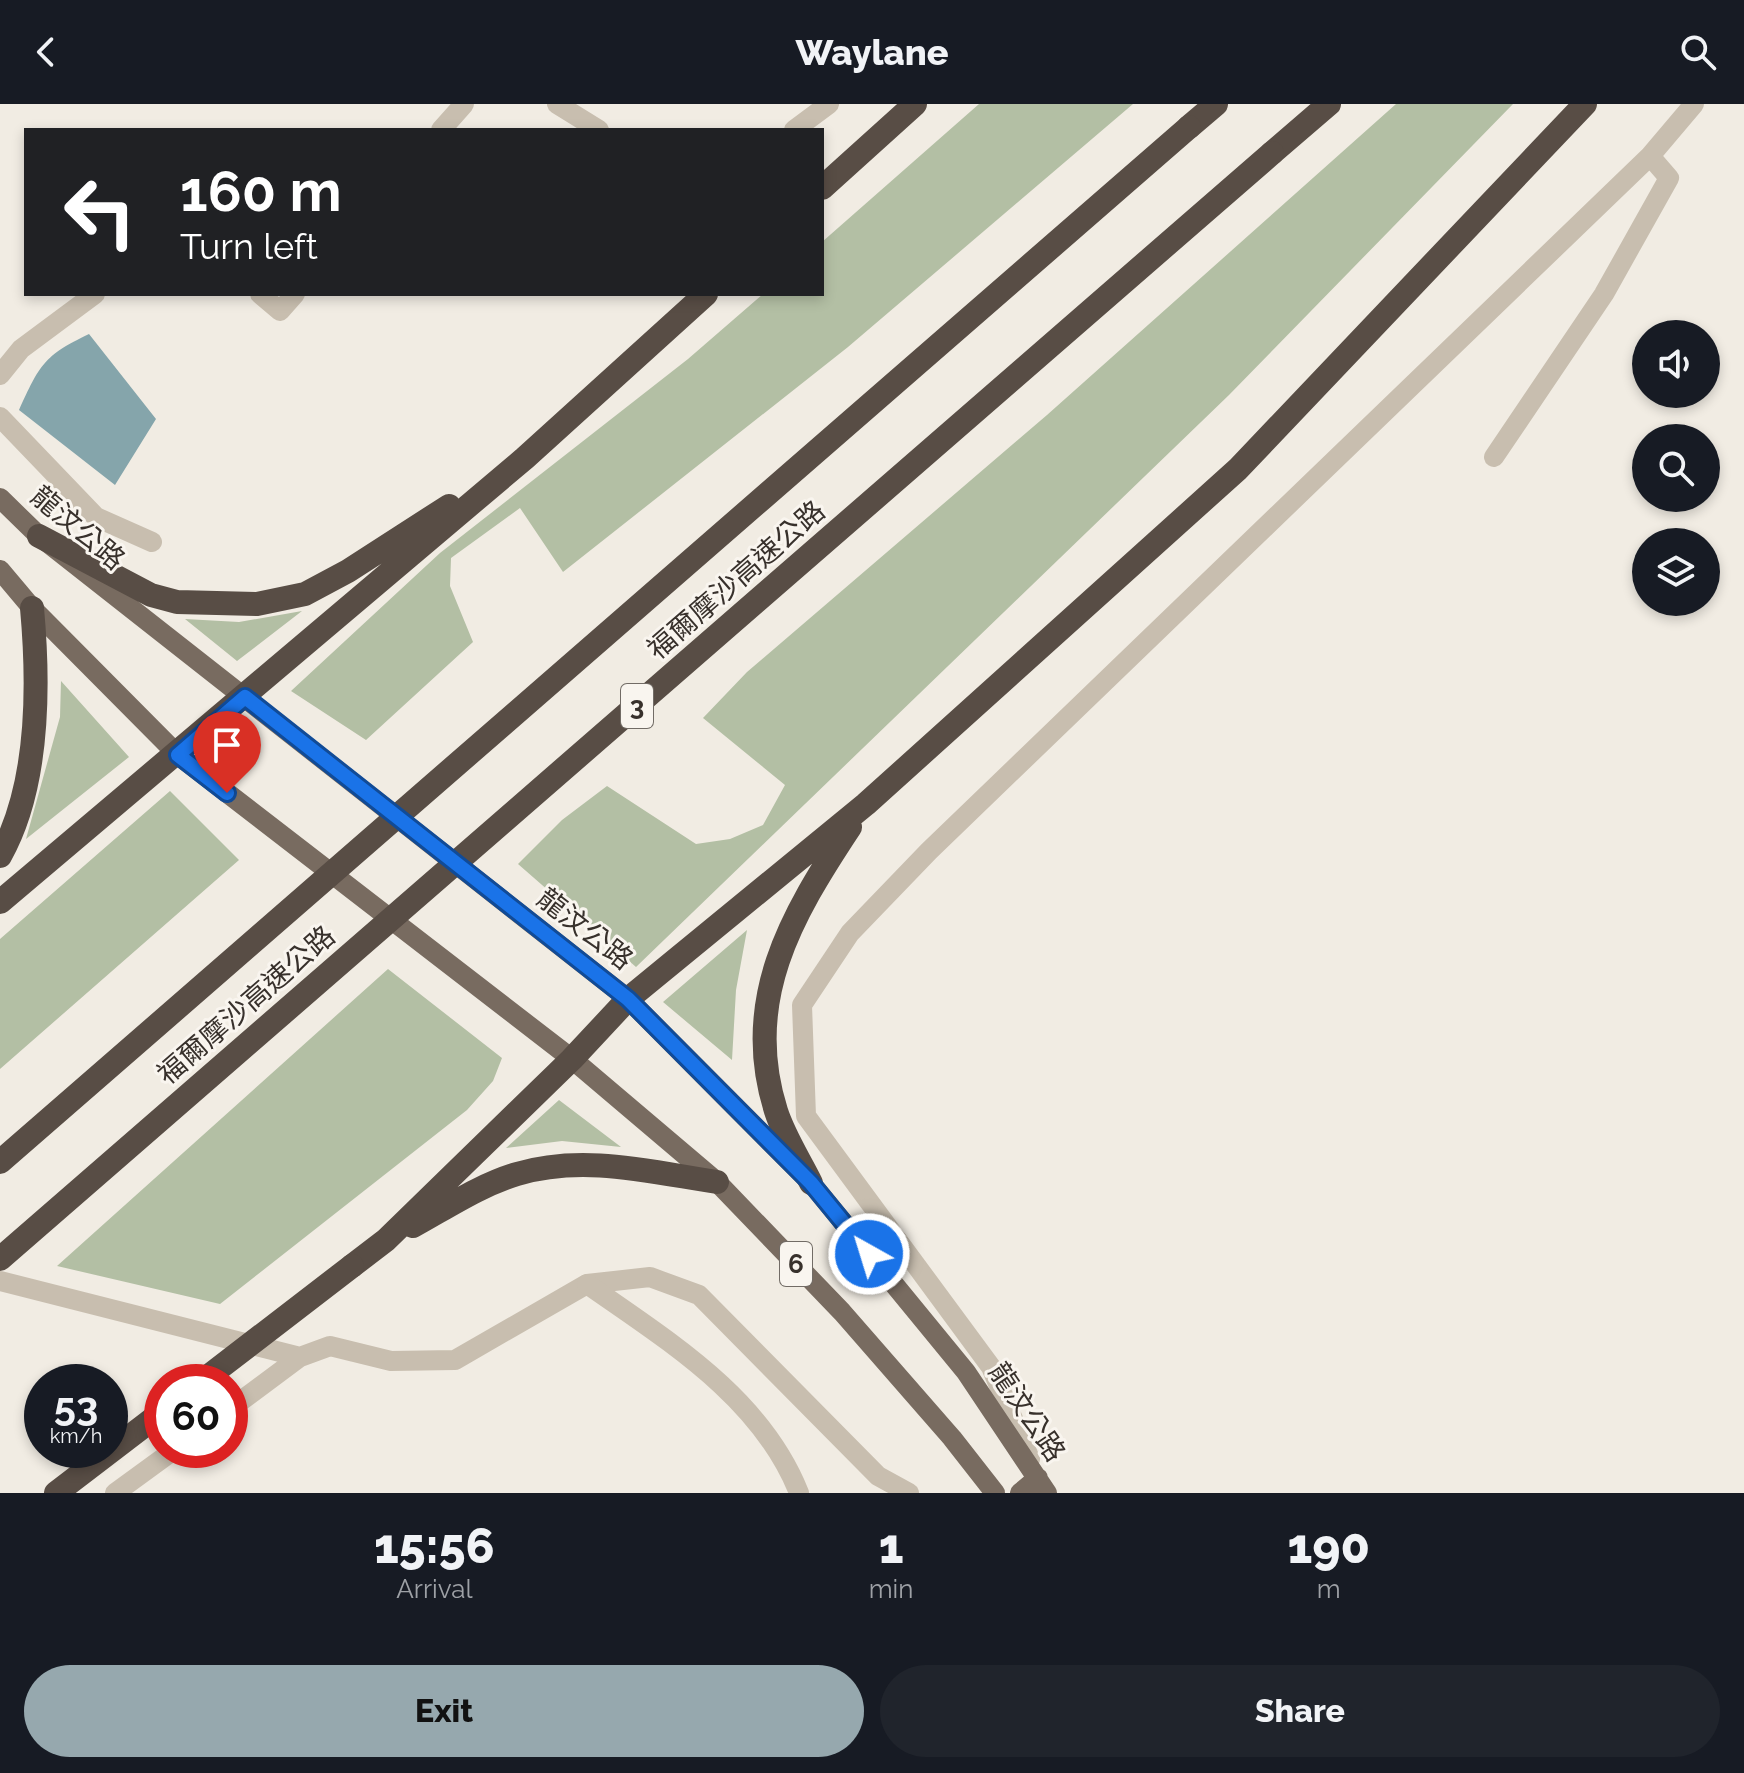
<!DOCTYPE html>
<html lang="en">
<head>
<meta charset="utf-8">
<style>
	body { margin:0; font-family:Raleway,"Noto Sans TC",sans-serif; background:#20242c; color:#f1f3f6; height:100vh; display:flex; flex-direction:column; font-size:30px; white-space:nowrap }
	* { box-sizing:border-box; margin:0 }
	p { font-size:26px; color:#9ea1a6 }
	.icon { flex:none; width:44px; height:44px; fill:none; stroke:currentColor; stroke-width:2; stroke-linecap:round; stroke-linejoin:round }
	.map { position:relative; height:1389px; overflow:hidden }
	.sheet { display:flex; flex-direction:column; background:#171b24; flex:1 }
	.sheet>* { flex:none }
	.hud { position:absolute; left:24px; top:24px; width:800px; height:168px; border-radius:0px; box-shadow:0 4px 12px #0003; background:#202124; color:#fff; overflow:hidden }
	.fabs { position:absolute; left:1632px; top:216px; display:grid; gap:16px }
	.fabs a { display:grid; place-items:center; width:88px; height:88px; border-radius:50%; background:#171b24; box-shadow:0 4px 12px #0003; font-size:40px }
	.speed { position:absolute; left:24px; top:1260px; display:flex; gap:16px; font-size:40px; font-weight:700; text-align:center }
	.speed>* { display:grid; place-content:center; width:104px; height:104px; border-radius:50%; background:#171b24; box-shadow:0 4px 12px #0003; line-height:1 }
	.speed small { font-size:20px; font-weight:400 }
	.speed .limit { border:12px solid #d22; background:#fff; color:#111 }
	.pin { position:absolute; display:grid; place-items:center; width:68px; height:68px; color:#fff; margin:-82px -34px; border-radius:50% 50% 50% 0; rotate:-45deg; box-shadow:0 0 8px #0007 }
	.pin .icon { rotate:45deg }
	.me { position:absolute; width:88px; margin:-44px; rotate:321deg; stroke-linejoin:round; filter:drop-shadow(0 0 6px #0008) }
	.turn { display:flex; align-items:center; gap:28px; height:168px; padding:0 24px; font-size:36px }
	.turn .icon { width:104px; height:104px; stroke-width:2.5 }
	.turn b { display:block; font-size:56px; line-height:68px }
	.eta { display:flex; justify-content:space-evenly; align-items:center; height:136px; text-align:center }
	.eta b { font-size:48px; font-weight:800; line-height:56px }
	.cta { display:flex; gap:16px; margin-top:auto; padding:16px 24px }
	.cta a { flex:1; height:92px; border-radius:48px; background:#96a8ae; color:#111; font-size:32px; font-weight:800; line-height:92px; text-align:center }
	.cta a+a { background:#20242c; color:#f1f3f6 }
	header { display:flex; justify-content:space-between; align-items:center; height:104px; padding:0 24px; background:#171b24; font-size:36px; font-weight:800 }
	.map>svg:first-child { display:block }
</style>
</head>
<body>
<header><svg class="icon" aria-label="back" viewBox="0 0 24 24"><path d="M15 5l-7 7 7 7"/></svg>Waylane<svg class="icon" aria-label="search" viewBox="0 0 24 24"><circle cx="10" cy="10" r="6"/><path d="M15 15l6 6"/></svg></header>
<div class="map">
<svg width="1744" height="1389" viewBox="0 0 1744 1389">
	<rect width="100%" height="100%" fill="#f1ece3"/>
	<path fill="#b3bfa4" d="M979,0H1133L848,243L563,468L520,404L451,454L450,482L473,538L366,636L291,587L440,449L688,255L763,190H822V138Z
		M1396,0H1513L1229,291L636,863L518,760L562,716L607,682L696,740L730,735L763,721L785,681L703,614L747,568L1047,311Z
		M302,507L237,557L185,515L239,518Z
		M61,577L129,653L26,735L60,613Z
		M170,687L239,756L0,965V835Z
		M747,826L736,886L732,956L663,898Z
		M388,865L502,954L493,977L467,1006L220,1200L57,1162Z
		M559,996L621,1043L562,1037L506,1044Z"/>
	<path fill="#85a5ab" d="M89,230L156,315L115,381L19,306C40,261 43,252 89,230Z"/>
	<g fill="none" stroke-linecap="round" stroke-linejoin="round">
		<path stroke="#c8beaf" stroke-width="20" d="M557,0L599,26
			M441,26L464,0
			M794,26L829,0
			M260,190L280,207L295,190
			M0,271L21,245L95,190
			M0,313L96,413L152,438
			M1494,353L1604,190L1669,74L1650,52
			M0,1177L300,1253L330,1242L391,1257L455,1256L587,1180L650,1173L699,1191L878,1372L909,1389
			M230,1305L300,1253
			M1030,1355L991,1263L806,1012L802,901L850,829L929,747L1650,52L1694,0
			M115,1389L174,1346"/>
		<path stroke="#c8beaf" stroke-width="20" d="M587,1180C668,1237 761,1293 799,1389"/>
		<path stroke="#786b60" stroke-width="20" d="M0,394L39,432L628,895L811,1079L966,1268L1047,1389
			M0,466L32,504L178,651L572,955L717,1078L842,1208L952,1334L995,1389
			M1020,1389L1038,1374"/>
		<path stroke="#584d45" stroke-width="24" d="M1189,23L1216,0
			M1272,49L1329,0
			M822,84L915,0
			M39,432L151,491L177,498L257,500L305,490L348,467L449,402
			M0,752C39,683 39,581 32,504
			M0,798L525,354L706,190
			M811,1079C799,1055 784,1032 776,1007C741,897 791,812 850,723
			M413,1122C446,1104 480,1081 517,1070C583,1050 651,1068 717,1078
			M352,1162L386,1136L572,955L628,895L866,700L1238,365L1585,0
			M56,1389L162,1308"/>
		<path stroke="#584d45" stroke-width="24" d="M0,1058L1189,23
			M0,1155L1272,49
			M201,1278L352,1162"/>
	</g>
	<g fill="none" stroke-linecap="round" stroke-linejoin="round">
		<g stroke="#114b97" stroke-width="20">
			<path id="route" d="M227,689L178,651L245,593L628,895L811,1079L869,1150"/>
		</g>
		<use href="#route" stroke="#1a73e8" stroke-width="14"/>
	</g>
	<g text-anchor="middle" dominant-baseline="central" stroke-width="6" stroke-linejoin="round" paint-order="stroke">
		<g fill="#f9f5ef" stroke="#726c66" stroke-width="2">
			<rect x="621" y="580" width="32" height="44" rx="6"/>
			<rect x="780" y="1138" width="32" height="44" rx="6"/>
		</g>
		<g font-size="26" font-weight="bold" fill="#38312c">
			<text x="637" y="602">3</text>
			<text x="796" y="1160">6</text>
		</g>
		<g font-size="28" fill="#38312c" stroke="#f9f5ef">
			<text transform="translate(78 424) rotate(40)">龍汶公路</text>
			<text transform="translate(736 476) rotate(-41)">福爾摩沙高速公路</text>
			<text transform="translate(585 825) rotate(38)">龍汶公路</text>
			<text transform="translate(246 901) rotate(-41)">福爾摩沙高速公路</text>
			<text transform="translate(1027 1308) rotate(56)">龍汶公路</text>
		</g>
	</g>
</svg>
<div class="fabs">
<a><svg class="icon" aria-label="sound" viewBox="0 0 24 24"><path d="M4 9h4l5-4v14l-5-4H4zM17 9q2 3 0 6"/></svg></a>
<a><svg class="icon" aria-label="search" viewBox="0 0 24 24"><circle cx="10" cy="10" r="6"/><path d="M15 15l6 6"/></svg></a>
<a><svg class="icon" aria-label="layers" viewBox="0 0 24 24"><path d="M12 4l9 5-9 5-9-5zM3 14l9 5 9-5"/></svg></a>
</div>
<div class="speed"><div>53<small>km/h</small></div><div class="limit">60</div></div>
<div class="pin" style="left:227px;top:689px;background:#d93025"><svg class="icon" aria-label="arrive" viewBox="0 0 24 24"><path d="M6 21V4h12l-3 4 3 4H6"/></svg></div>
<svg class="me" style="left:869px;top:1150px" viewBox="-20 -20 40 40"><circle r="17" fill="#1a73e8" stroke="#fff" stroke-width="3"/><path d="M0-11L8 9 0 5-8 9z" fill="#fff"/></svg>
<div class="hud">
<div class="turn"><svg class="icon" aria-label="left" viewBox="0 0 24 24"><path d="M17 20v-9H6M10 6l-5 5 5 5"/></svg><div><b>160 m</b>Turn left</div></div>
</div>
</div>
<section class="sheet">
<div class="eta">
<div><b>15:56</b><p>Arrival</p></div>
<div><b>1</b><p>min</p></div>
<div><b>190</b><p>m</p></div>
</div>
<div class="cta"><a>Exit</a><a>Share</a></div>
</section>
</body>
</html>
